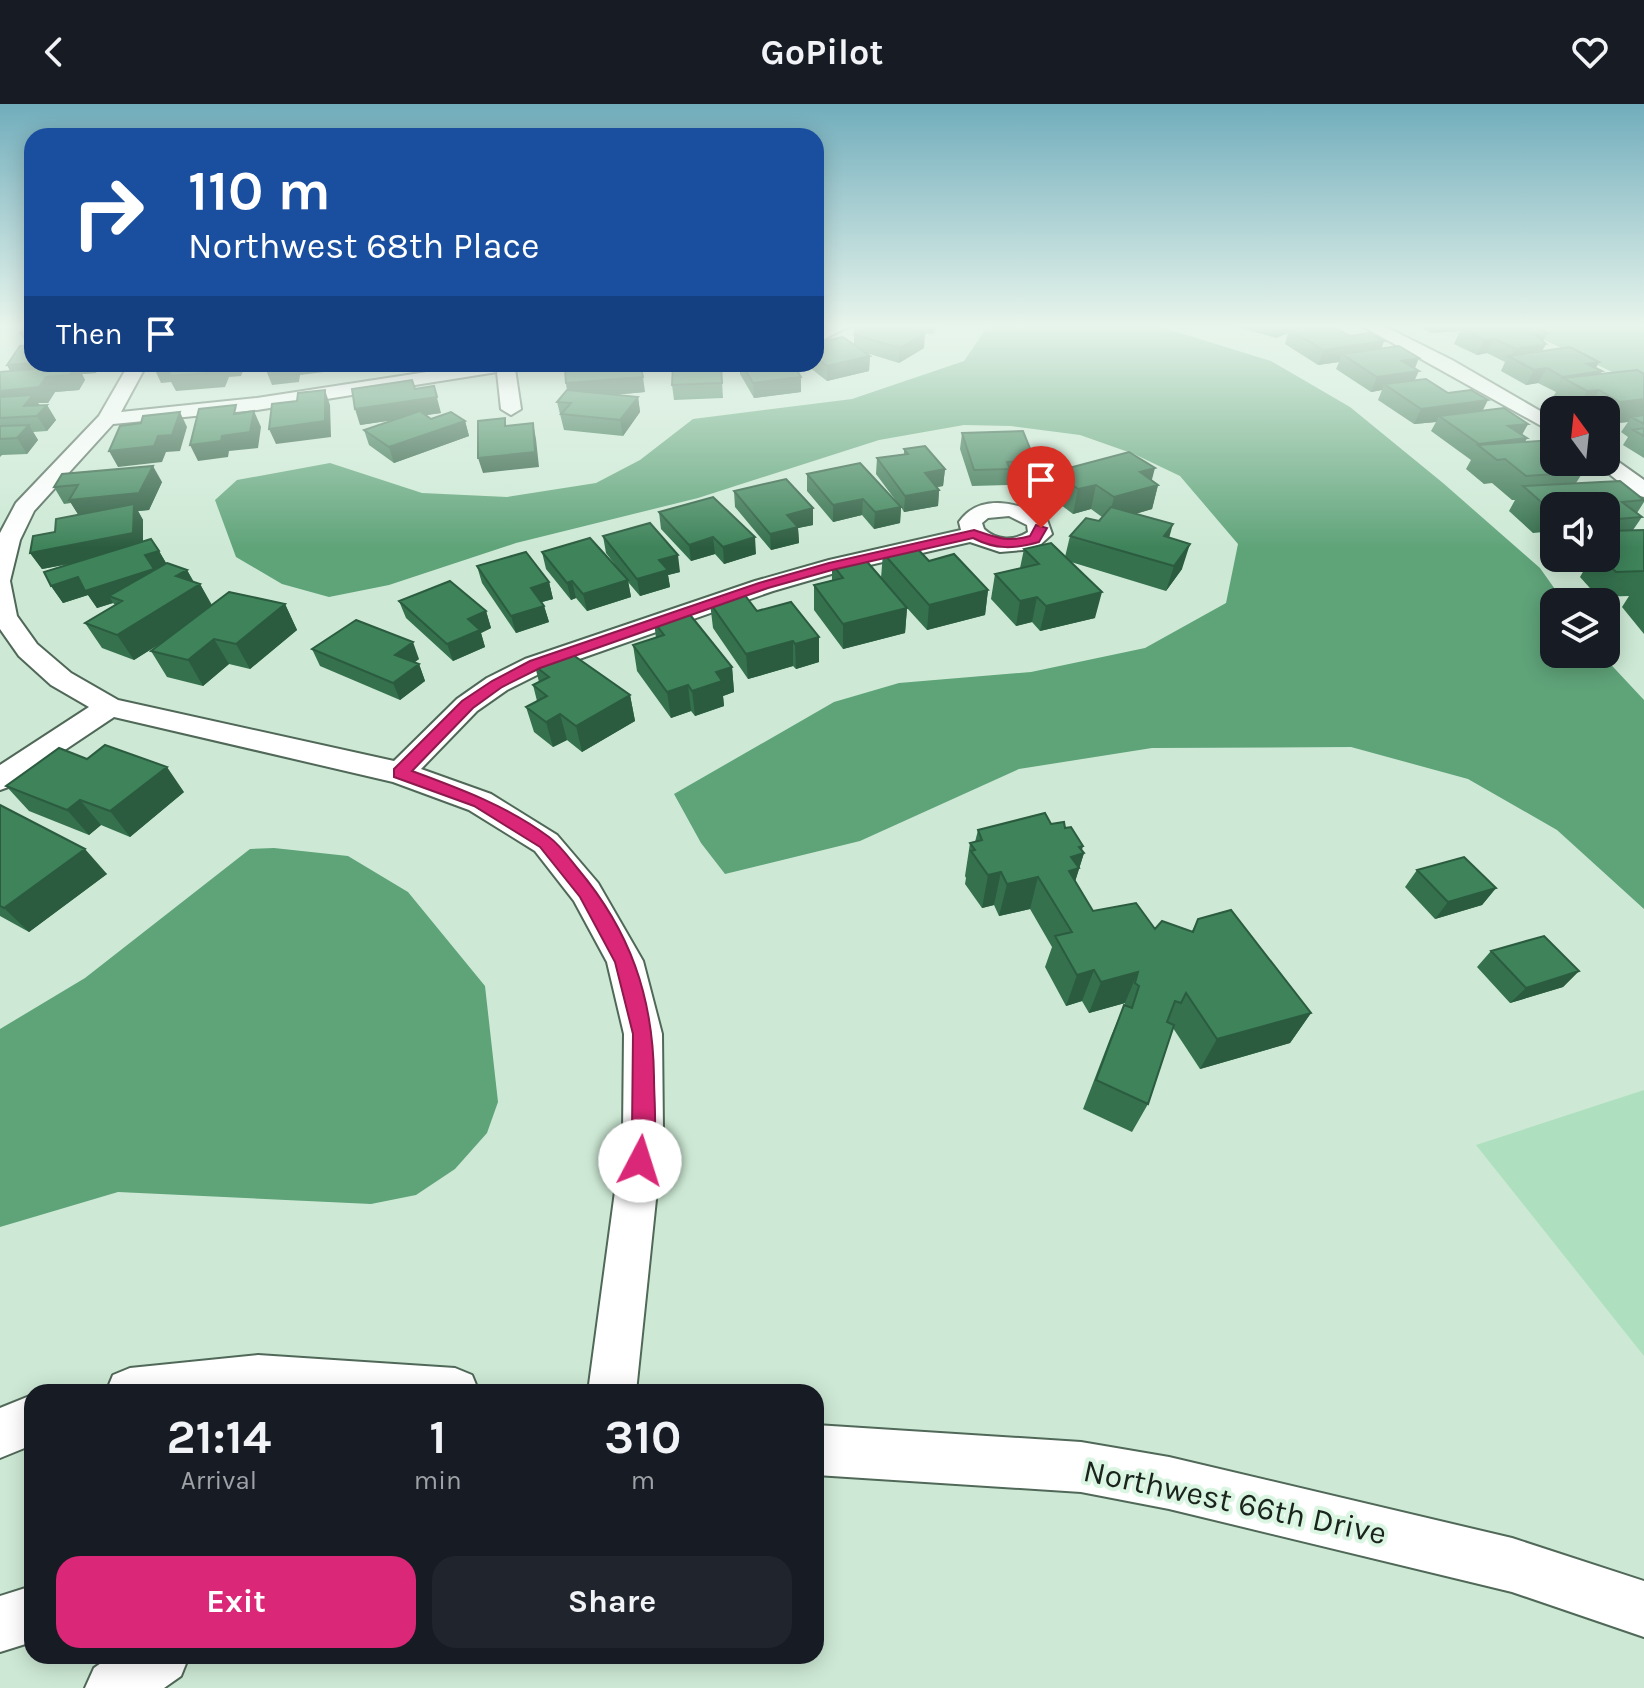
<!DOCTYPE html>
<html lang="en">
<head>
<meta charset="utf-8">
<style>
	body { margin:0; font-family:Karla,sans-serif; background:#20242c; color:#f1f3f6; height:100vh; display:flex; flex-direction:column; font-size:30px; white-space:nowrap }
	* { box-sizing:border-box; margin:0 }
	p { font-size:26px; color:#9ea1a6 }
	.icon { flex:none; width:44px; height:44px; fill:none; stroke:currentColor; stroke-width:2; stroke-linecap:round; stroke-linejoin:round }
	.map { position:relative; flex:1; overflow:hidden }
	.details { position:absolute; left:24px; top:1280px; width:800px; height:280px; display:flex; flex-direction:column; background:#171b24; border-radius:24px; box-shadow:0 4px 20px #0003 }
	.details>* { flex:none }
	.banner { position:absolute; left:24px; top:24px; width:800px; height:244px; border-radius:24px; box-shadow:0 4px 20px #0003; background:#1a4fa0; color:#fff; overflow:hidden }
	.needle { width:52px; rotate:345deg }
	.controls { position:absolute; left:1540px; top:292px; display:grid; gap:16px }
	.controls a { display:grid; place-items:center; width:80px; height:80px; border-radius:16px; background:#171b24; box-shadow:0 4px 20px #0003; font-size:40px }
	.pin { position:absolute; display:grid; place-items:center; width:68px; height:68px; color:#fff; margin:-82px -34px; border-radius:50% 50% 50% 0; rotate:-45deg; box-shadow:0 0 8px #0007 }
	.pin .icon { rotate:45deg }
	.me { position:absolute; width:88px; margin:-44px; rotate:5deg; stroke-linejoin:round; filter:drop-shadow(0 0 6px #0008) }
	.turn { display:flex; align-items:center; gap:28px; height:168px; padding:0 32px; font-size:36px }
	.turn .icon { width:104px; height:104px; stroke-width:2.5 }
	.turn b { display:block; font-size:56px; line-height:68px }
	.then { display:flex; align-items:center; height:76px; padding:0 32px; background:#0003; gap:16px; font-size:30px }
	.eta { display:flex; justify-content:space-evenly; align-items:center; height:136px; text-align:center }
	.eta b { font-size:48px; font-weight:700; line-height:56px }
	.button { display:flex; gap:16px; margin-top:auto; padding:16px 32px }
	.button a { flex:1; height:92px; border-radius:24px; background:#db2777; color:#fff; font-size:32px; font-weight:700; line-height:92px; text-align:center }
	.button a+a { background:#20242c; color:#f1f3f6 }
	header { display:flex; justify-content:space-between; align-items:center; height:104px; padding:0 32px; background:#171b24; font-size:36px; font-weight:700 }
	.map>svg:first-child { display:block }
</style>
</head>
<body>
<header><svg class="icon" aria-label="back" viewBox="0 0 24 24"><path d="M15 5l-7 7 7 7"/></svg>GoPilot<svg class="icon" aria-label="heart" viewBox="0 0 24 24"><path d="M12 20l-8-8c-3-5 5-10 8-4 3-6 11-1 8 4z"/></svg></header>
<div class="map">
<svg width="1644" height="1584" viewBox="0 0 1644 1584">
	<rect width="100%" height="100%" fill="#cde9d5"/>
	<path fill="#aedfbe" d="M1644,986V1252L1476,1041Z"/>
	<path fill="#5fa379" d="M988,222H1157L1271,257L1350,303L1443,379L1540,464L1564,498H1554V550H1601L1644,596V805L1557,726L1468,675L1351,643L1152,644L1019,665L860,737L725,770L701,739L674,690L834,598L899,579L1031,568L1145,544L1226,499L1238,440L1180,372L1134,350L1080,331L1011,322L964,321L879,336L698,394L516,439L389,481L329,493L282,480L236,453L215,396L237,376L330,359L422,389L507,393L596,379L640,356L693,315L852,295L964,257Z
		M1515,222H1644V283Z
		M274,744L348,752L408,788L485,882L498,998L487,1029L455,1065L416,1091L371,1100L118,1088L0,1123V925L85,874L250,745Z"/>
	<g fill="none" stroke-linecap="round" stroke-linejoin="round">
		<g stroke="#506858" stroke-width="4">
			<path id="street" d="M828,222H850L816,239V227Z
				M1362,222H1384L1452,256L1554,315V329Z
				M129,260H147L121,308L257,294L479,260H523L515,265L521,305L511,311L501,305L497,268L257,306L113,320L34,407L20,436L10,477L17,512L37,540L71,569L118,596L394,657L457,595L487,574L525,555L755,477L829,456L961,426L959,418C980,388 1018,399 1046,413L1052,430L1041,440L1023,446L1000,448L970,438L835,469L773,487L545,567L507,586L477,607L421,665L491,690L557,731L598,779L643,857L662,930L663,1028L636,1288H588L623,1028L624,930L607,858L574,797L535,747L469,706L393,678L114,613L11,682L0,686V661L89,603L51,581L19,552L0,525V429L16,399L99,312ZM1009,412L1027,421L1028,428C1014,437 997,437 984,425L982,419L988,414Z
				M1606,352L1613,354L1644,376V393L1636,391L1599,362L1595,358H1606Z
				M258,1251L455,1264L472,1271L479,1288H106L113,1271L130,1264Z
				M32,1291V1341L0,1354V1304Z
				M816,1321L1081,1338L1169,1353L1512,1434L1644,1477V1533L1512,1488L1169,1405L1081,1388L816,1371Z
				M32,1482V1538L0,1548V1492Z
				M111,1552H189L181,1572L164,1584H85L94,1564Z"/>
		</g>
		<use href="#street" fill="#fff" fill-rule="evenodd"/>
	</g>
	<path fill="#35714d" d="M854,222H938L933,230L922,228L924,244L899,259L866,249L870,252L869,267L827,277L805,260H816V236L819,238L854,241Z
		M1234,222H1304L1300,224L1384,237L1381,245L1419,254L1415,264L1414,277L1448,289L1482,307L1528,320L1522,331L1527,334L1525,338L1554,358H1583L1579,365L1583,368L1576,379L1644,396V398L1637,409L1642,413L1633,426H1644V530L1622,503L1629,492L1598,493L1580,473L1584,466L1573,454H1606V402H1554V427L1533,429L1509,407L1515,396H1512L1492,379L1484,380L1466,365L1471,356L1431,327L1436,318L1414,320L1378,296L1382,286L1371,288L1336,265L1339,258L1318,261L1285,240L1288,229L1276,234Z
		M1419,222H1472L1471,223L1543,237L1546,240L1542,247L1599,258L1596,264L1601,270H1644V354L1623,341L1628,333L1621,328L1628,318L1606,320V306H1567L1551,296L1556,288L1538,279L1526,281L1501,267L1505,258L1487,249L1477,251L1454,240L1460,227L1431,229Z
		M27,242L96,269L82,270L85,276L79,286L55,288L48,299H38L40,301H47L56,316L47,327L33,328L38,336L27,350L2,351L0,353V268L10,267L7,261Z
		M721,260L723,294L674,296L672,281Z
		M740,260H793L801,273V288L754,294L740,270Z
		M566,279L645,288L613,291L638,293L640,308L623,332L564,326L557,298L567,286Z
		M415,285L441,309L426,311L431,315L465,317L469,332L394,359L369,341L364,326L393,316L360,321Z
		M962,329L1035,357L1033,373H1009L1008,381L972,382L960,345Z
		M904,345L945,365L943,382L937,383L939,386L938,402L904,408L901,403L900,419L874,425L862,411L833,418L807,387V370L899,401L876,370L877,354L904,350Z
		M1054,368L1151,376L1158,381L1152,405L1135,410L1169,434L1182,465L1166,487L1071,458L1095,514L1040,527L1032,518L1016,522L991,495L995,470L1020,464L1024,445L1065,453L1070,432L1099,417L1102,413L1091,405L1073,410L1049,392Z
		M62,370L162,378L149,406L138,407L143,416V437L159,447L166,459L187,466L194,478L200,480L212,501L285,500L297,526L250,565L229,560L203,582L167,573L151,547L164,537L134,556L102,544L85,519L115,501L113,499L97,504L88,491L63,499L51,482L70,460L42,465L30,449L78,410L71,399L64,400L54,383Z
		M734,387L813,404V421L798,424L799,439L771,446L735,403Z
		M659,408L756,450L724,460L715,450L691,457L661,425Z
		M603,432L680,468L668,471L670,483L640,492L628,478L631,493L587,507L576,494L571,496L546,465L542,448L619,466L606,449Z
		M883,449L929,457L988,486L985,511L927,526L907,504L905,529L843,545L814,506V481L832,476V460L881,474Z
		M477,462L549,478L553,495L542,498L544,502L549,518L516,529L482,479Z
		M399,497L486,507L491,524L481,529L485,543L453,557L406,514Z
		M710,499L757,507L819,558L796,565L793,562L748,575L713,524Z
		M654,518L732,563L734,588L723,592L724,602L695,612L691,607L671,614L637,567L633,541L656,534Z
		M312,545L419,555L414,558L419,560L425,577L400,596L320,562Z
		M535,562L630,591L635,617L582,648L567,636L553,643L534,628L526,603L537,597L533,581L539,578Z
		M6,682L184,688L130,733L101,721L89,731L29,707Z
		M0,701L107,770L29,828L0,812Z
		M1051,720L1065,724L1084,749L1075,778L1093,807L1155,825L1192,827L1198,815L1311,909L1290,939L1200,965L1173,924L1148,1000L1132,1028L1083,1005L1111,932L1125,899L1089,909L1082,897L1066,902L1045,863L1052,843L1030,805L999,812L994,801L982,804L965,780L966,774L965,772L970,739L975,738L978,726Z
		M1417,766L1496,784L1482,801L1435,815L1405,783Z
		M1491,847L1579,867L1563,883L1510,899L1477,863Z"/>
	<path fill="#2b5c3f" d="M1280,222H1304L1292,227L1289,226L1288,229L1276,234Z
		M1434,222H1472L1470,226L1461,225L1460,227L1431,229Z
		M32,228V246L29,244L20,229Z
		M925,229L924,244L899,259L900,244Z
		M1547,229L1542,240H1546L1538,254H1511L1516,245L1535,231Z
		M1494,235L1487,249L1477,251L1484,236Z
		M1384,237L1378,252L1342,250L1339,258L1318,261L1324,246Z
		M870,252L869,267L827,277V262Z
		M1419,254L1413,268L1419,267L1412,282L1384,280L1382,286L1371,288L1377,273L1402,257Z
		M1599,258L1593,269L1602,267L1594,282L1563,274L1555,288L1563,273L1587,260Z
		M32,259V260H101L96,269L82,270L85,276L79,286L55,288L48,299H38L42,306L47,301L56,316L47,327L37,312L0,302V279L16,276L7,261Z
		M222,260H244L245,262L241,272L229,273L225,283L176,287L171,278L161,279L154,264Z
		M294,260H324V268L300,271L299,278L272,281L266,266Z
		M362,260H393L364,264Z
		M1547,264L1538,279L1526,281L1534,266Z
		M643,273L645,288L569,295L566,279Z
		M801,273V288L754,294L753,279Z
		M434,282L441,309L360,321L355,305L418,296Z
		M325,286L330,301L331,333L276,340L269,325Z
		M1599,286L1588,306H1576L1587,287Z
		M1644,292V316L1631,313L1628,318L1606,320L1620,298Z
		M638,293L640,308L623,332L620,316Z
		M1488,296L1480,312H1439L1436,318L1414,320L1421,305Z
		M254,307L261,323L258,344L229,347L228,353L198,357L190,341L222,332Z
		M180,308L187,323L180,347L166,348L162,358L118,363L109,347L158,332Z
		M465,317L469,332L394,359L389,343Z
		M533,319L536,335L539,363L483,369L478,354Z
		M1528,320L1519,335L1527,334L1518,350L1479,341L1508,322Z
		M29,321L38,336L27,350L17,334Z
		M153,362L162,378L149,406L138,407L143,416V445L42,465L30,449L79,412L69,396Z
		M1155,364L1150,383L1158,381L1152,405L1108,418L1114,393L1140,368Z
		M945,365L943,382L924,385L925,369Z
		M1096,381L1091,405L1073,410L1078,385Z
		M939,386L938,402L904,408L905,392Z
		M863,395L862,411L833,418V401Z
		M901,403L900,419L874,425L875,408Z
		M813,404V421L798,424L799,439L771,446L770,430L787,411Z
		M1173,420L1166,445L1164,432Z
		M713,433L715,450L691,457L689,441Z
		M755,433L756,450L724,460L723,443Z
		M1190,440L1182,465L1166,487L1174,462Z
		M159,447L169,464L109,492L113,499L97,504L88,491L63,499L51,482Z
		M678,451L680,468L668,471L670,483L640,492L637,475L659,456Z
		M187,466L196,483L200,480L214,506L134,556L117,531L176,472Z
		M628,476L631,493L587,507L583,490Z
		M572,477L576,494L571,496L567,479Z
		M549,478L553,495L535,500L531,484Z
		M988,486L985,511L927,526L929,501Z
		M1102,488L1095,514L1040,527L1046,502Z
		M1037,493L1032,518L1016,522L1020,497Z
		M285,500L297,526L250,565L236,540Z
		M544,502L549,518L516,529L511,512Z
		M907,504L905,529L843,545V520Z
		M486,507L491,524L481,529L485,543L453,557L447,540L468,515Z
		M819,533V558L796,565L795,540Z
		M214,535L229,560L203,582L188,556Z
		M793,537V562L748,575L746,550Z
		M413,538L419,555L402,568L395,551Z
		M419,560L425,577L400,596L393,579Z
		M732,563L734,588L723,592L724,602L695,612L692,587L716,568Z
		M688,581L691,607L671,614L667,588Z
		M630,591L635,617L582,648L576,622Z
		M560,610L567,636L553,643L546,618Z
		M167,663L184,688L130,733L110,707Z
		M80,696L101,721L89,731L67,706Z
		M1083,742L1081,750L1084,749L1069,796L1059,800L1071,753L1079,743Z
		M85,745L107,770L29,828L4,804Z
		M1001,768L994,801L982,804L988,771Z
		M1038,773L1030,805L999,812L1007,780Z
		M1496,784L1482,801L1435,815L1448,798Z
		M1094,866L1082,897L1066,902L1077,871Z
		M1579,867L1563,883L1510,899L1526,884Z
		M1138,868L1125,899L1089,909L1101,878Z
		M1311,909L1290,939L1200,965L1217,935Z"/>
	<path fill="#3e835a" stroke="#2b5c3f" stroke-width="2" d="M25,222H32V228L20,229Z
		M863,222H898L925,229L900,244L855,231L869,223Z
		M1318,222H1333L1350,232L1369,229L1384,237L1324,246L1289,226Z
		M1481,222H1531L1547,229L1535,231L1546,240L1516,245L1494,235L1484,236L1461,225Z
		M32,228V236L26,237Z
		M843,233L870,252L827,262L816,254V236L819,238Z
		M32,241V259L7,261L20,242Z
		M1399,242L1419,254L1402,257L1419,267L1377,273L1342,250Z
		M1570,243L1599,258L1587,260L1602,267L1563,273L1547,264L1534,266L1508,252Z
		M156,260H222L219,268L168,272L173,262L154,264Z
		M267,260H294L293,263L266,266Z
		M584,260H640L643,273L566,279L565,266L585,265Z
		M673,260H721L722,279L672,281Z
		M742,260H793L801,273L753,279Z
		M77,261L70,271L46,273L39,283L0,287V268Z
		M1637,266L1644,270V295L1620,298L1599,286L1587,287L1563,274Z
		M1426,275L1448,289L1471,286L1488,296L1421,305L1384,280Z
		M412,276L415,285L434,282L437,293L355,305L352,285Z
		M325,286V317L269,325L272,300L297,297L298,289Z
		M567,286L638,293L620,316L561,310L571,299L557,298Z
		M33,291L24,302L47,301L37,312L0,314V293Z
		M236,301L234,310L254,307L250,328L222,332L221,337L190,341L199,305Z
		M1504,304L1528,320L1508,322L1527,334L1479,340L1439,312Z
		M420,307L431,315L451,308L465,317L389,343L364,326Z
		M180,308L172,331L158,332L154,342L109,347L120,322L141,319L143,312Z
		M1644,311V320L1631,313Z
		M505,314V322L533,319L535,348L478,354V317Z
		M29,321L17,334L0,335V322Z
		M1644,324V332L1633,326Z
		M1023,327L1035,357L1007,358L1010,365L974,366L962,329Z
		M1554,336V358H1569L1583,368L1526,372L1505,355L1497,356L1478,341Z
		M925,342L945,365L925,369L939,386L905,392L877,354L908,350L904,345Z
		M1129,348L1155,364L1140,368L1158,381L1114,393L1096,381L1078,385L1054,368Z
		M860,359L901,403L875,408L863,395L833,401L807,370Z
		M153,362L139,389L69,396L78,381L54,383L62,370Z
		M786,375L813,404L787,411L798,423L770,430L734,387Z
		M1620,377L1644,396L1622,398L1642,413L1606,416V402H1554V404H1548L1523,382Z
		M713,393L755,433L723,443L713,433L689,441L659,408Z
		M134,400L133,429L30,449L33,432L55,428L56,415Z
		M1111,403L1173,420L1164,432L1190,440L1174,462L1070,432L1086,414L1099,417Z
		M650,419L678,451L659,456L668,466L637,475L603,432Z
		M1644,426V467L1616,468L1602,454H1606V448H1608L1606,446V427Z
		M590,434L628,476L583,490L572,477L567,479L542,448Z
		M151,435L159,447L145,451L154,465L85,487L78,473L51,482L44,468Z
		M1051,439L1102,488L1046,502L1037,493L1020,497L995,470L1039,460L1024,445Z
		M914,441L929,457L954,450L988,486L929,501L883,449Z
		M526,448L549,478L531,484L544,502L511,512L477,462Z
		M863,453L907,504L843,520L814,481L843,474L832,460Z
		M167,459L187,466L176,472L200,480L117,531L85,519L122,497L109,492Z
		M450,477L486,507L468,515L480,526L447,540L399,497Z
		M229,488L285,500L236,540L214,535L188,556L151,547Z
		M744,490L757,507L791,498L819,533L795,540L793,537L746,550L710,499Z
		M687,507L732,563L716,568L722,577L692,587L688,581L667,588L633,541L664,531L654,518Z
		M356,516L413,538L395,551L419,560L393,579L312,545Z
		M566,546L630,591L576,622L560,610L546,618L526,603L547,592L533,581L549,573L535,562Z
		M105,641L167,663L110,707L80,696L67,706L6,682L59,644L87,655Z
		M0,701L85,745L4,804L0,802Z
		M1045,709L1051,720L1064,718L1065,724L1071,723L1083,742L1079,743L1084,749L1071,753L1079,764L1069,767L1093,807L1136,799L1155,825L1162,817L1193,828L1198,815L1231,806L1311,909L1217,935L1186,889L1181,899L1175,897L1167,918L1174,921L1148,1000L1096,976L1124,901L1132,904L1139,882L1135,879L1138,868L1101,878L1094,866L1077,871L1055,832L1072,828L1038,773L1007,780L1001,768L988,771L971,747L975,746L970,739L982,736L978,726Z
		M1464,753L1496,784L1448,798L1417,766Z
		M1544,832L1579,867L1526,884L1491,847Z"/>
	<linearGradient id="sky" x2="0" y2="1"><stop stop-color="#71adbc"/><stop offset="0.5" stop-color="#e8f5ec"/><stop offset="1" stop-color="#e8f5ec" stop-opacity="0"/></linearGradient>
	<rect width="1644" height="444" fill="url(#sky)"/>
	<path fill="#db2777" stroke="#8e194d" stroke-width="2" d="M1036,421L1047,424L1039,438C1014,445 996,446 973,434L832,466L768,484L540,564L502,583L473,604L412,667C461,685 507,702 549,733C560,741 569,754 578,765C630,827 653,892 654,973C654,1001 659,1037 648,1064L640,1067L632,1064L628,1057L632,1028L633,930L615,858L580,793L540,743L474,702L394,673V665L462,597L492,577L530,557L759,479L829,459L974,426C995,433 1007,439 1030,432Z"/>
	<g text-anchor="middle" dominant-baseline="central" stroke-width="8" stroke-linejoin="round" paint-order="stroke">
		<g font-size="32" fill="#1a241d" stroke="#daf6e2">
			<text transform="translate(1235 1398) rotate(12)">Northwest 66th Drive</text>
		</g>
	</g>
</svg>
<div class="controls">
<a><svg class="needle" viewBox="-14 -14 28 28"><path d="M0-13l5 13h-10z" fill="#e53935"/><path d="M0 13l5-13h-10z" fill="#9ea1a6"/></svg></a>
<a><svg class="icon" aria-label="sound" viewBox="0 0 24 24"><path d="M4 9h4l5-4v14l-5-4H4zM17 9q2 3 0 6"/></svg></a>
<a><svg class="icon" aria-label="layers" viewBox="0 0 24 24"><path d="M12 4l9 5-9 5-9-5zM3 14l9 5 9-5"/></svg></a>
</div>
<div class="pin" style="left:1041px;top:424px;background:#d93025"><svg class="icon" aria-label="arrive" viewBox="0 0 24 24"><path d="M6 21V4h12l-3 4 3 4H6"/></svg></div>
<svg class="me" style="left:640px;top:1057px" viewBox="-20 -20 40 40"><circle r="19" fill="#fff"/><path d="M0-13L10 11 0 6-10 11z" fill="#db2777"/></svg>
<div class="banner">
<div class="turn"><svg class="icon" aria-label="right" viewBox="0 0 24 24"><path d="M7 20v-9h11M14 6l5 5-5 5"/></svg><div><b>110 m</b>Northwest 68th Place</div></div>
<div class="then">Then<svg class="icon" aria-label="arrive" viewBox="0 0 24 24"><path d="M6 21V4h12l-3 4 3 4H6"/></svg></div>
</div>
<section class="details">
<div class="eta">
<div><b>21:14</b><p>Arrival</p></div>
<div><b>1</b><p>min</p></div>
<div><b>310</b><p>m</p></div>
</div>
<div class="button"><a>Exit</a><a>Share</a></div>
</section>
</div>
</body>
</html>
